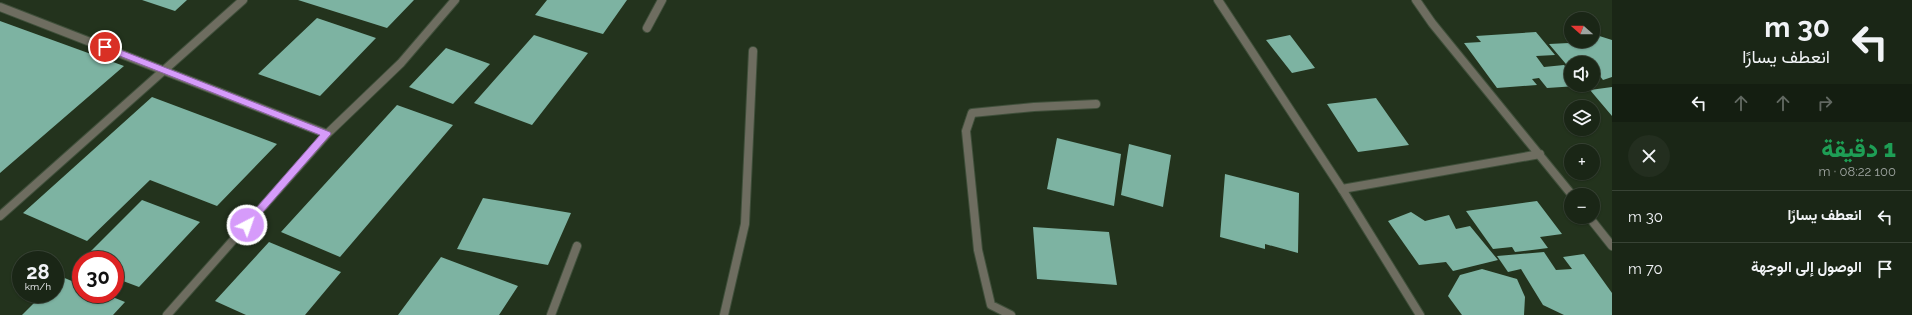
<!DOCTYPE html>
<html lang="ar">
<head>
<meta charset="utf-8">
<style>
	body { margin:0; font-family:Raleway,Vazirmatn,sans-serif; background:#232e1f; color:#f1f3f6; direction:rtl; height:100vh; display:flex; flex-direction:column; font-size:15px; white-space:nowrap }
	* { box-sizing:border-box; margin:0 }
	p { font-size:13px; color:#9fa5a1 }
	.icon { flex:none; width:22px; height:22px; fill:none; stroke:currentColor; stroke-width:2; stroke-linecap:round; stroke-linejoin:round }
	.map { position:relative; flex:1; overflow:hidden; direction:ltr }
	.drawer { display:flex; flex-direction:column; background:#1a2616; width:300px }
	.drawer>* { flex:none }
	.banner { background:#1a2616; color:#f1f3f6; overflow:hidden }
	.needle { width:26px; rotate:291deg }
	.fabs { position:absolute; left:1564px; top:12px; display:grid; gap:8px }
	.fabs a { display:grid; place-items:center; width:36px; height:36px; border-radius:50%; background:#1a2616; box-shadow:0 1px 3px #0004,0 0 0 1px #384335; font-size:20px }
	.speed { position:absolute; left:12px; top:251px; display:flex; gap:8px; font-size:20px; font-weight:700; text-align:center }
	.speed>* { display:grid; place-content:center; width:52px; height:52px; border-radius:50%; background:#1a2616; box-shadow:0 1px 3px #0004,0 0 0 1px #384335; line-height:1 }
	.speed small { font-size:10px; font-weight:400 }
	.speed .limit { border:6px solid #d22; background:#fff; color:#111 }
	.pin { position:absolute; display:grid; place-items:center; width:34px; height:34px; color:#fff; margin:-17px; border:2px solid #fff; border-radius:50%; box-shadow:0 1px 4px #0007 }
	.me { position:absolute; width:44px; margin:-22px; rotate:41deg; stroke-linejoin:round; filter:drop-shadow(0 0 3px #0008) }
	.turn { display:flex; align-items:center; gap:14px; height:84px; padding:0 16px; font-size:18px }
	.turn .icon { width:52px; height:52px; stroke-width:2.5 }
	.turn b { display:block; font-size:28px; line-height:34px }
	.lanes { display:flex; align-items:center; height:38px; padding:0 16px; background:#0003; justify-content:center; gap:20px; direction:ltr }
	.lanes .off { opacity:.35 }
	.round { display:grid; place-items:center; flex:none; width:42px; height:42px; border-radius:21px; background:#232e1f }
	.headline { display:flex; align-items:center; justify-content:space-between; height:68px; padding:0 16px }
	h1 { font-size:24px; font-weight:800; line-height:30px; color:#1e9e55 }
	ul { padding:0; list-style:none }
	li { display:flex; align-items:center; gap:12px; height:52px; padding:0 16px; border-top:1px solid #384335 }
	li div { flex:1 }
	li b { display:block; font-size:15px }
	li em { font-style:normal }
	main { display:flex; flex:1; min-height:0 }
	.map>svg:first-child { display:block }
</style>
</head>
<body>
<main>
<section class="drawer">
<div class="banner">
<div class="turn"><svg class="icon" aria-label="left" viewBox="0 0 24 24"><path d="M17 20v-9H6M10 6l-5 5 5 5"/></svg><div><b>30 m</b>انعطف يسارًا</div></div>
<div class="lanes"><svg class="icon" aria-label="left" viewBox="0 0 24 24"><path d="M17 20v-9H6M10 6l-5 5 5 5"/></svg><svg class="icon off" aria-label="ahead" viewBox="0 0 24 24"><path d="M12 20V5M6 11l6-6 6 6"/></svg><svg class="icon off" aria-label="ahead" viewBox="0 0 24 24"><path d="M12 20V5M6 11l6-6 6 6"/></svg><svg class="icon off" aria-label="right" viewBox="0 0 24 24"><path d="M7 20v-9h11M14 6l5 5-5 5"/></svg></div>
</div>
<div class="headline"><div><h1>1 دقيقة</h1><p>100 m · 08:22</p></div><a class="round"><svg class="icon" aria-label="close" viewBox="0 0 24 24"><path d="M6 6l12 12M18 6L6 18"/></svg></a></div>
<ul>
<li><svg class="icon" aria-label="left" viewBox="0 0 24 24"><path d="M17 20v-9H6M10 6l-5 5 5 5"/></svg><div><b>انعطف يسارًا</b></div><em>30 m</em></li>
<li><svg class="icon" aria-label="arrive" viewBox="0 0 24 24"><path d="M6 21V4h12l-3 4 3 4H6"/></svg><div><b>الوصول إلى الوجهة</b></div><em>70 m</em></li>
</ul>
</section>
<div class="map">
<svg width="1612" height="315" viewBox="0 0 1612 315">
	<rect width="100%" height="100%" fill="#23331d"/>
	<path fill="#7db3a2" d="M142,0H187L175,11Z
		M298,0H414L387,28Z
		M547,0H627L603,34L535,15Z
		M317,18L376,38L320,96L258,74Z
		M0,21L124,66L0,173Z
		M1536,32L1555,55L1536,56L1544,67L1564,65L1571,73V85L1577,86L1547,88L1539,78L1532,79L1537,85L1497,88L1464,43L1481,42L1476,36Z
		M1593,34L1612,40V77L1603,80L1595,70H1593V63H1571V70L1549,44L1569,43L1565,38L1571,37V41H1593Z
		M534,35L588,53L532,125L474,103Z
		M1290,35L1315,68L1292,73L1266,40Z
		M446,48L490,64L453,104L409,87Z
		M1612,87V116L1590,90Z
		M152,97L277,144L217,206L150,180L87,241L23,213Z
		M1376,98L1409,145L1358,152L1327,104Z
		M397,105L453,125L340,257L281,232Z
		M1057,138L1121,154L1114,206L1047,189Z
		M1129,144L1171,155L1163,207L1121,195Z
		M1225,174L1299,193L1298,253L1265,244V249L1220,237Z
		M483,198L571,213L548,265L457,249Z
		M142,200L200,222L139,287L115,278V260H82Z
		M1537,201L1562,234L1540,237L1548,248L1515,252L1512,247L1493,249L1466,211Z
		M1411,212L1425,221L1449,215L1456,229L1470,226L1498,260L1453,271L1446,262L1419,265L1388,221Z
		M1033,227L1109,232L1117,285L1037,279Z
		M269,242L341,272L305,315H246L215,301Z
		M1544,252L1556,270L1572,269L1563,257L1584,254L1612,293V315H1564L1543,305L1521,269L1508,272L1497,256Z
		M441,257L518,286L499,315H398Z
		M1482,269L1517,279L1525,297L1524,315H1462L1448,296L1460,275Z
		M60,276L81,285V294H105L125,302L113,315H22L43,294H55V282Z"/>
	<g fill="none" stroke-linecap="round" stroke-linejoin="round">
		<g stroke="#3f4f3a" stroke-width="10">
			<path id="minor" d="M1416,0L1432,23L1572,195
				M0,7L327,134
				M647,28L662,0
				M1342,189L1540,154
				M0,216L243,0
				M1589,217L1612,246
				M167,315L327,134L401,63L455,0
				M551,315L577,246
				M724,315L745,224L753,51
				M1011,315L991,305L978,250L966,131L972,113L1034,107L1096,104"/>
		</g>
		<g stroke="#3f4f3a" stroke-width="10">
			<path id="tertiary" d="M1218,0L1342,189L1420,315"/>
		</g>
		<use href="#minor" stroke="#6e6d60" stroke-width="8"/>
		<use href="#tertiary" stroke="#6e6d60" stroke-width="8"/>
	</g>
	<path fill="#d69bfa" stroke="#8b65a2" d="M105,44L330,132L331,134L250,227H244L242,225L244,222L320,135L102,49L101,47Z"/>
</svg>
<div class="fabs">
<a><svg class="needle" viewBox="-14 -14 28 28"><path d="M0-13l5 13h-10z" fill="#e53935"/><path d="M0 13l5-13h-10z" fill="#9fa5a1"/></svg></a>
<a><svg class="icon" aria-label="sound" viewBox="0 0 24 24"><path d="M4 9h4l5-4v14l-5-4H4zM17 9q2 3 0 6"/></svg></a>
<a><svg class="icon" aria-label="layers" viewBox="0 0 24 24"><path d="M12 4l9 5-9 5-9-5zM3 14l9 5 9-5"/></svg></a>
<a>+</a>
<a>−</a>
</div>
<div class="speed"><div>28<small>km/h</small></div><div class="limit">30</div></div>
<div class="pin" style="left:105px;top:47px;background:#d93025"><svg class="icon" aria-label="arrive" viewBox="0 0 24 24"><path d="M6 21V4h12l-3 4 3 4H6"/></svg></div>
<svg class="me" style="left:247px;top:225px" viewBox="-20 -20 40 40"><circle r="17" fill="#d69bfa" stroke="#fff" stroke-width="3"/><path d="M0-11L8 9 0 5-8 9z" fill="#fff"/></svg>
</div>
</main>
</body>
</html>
